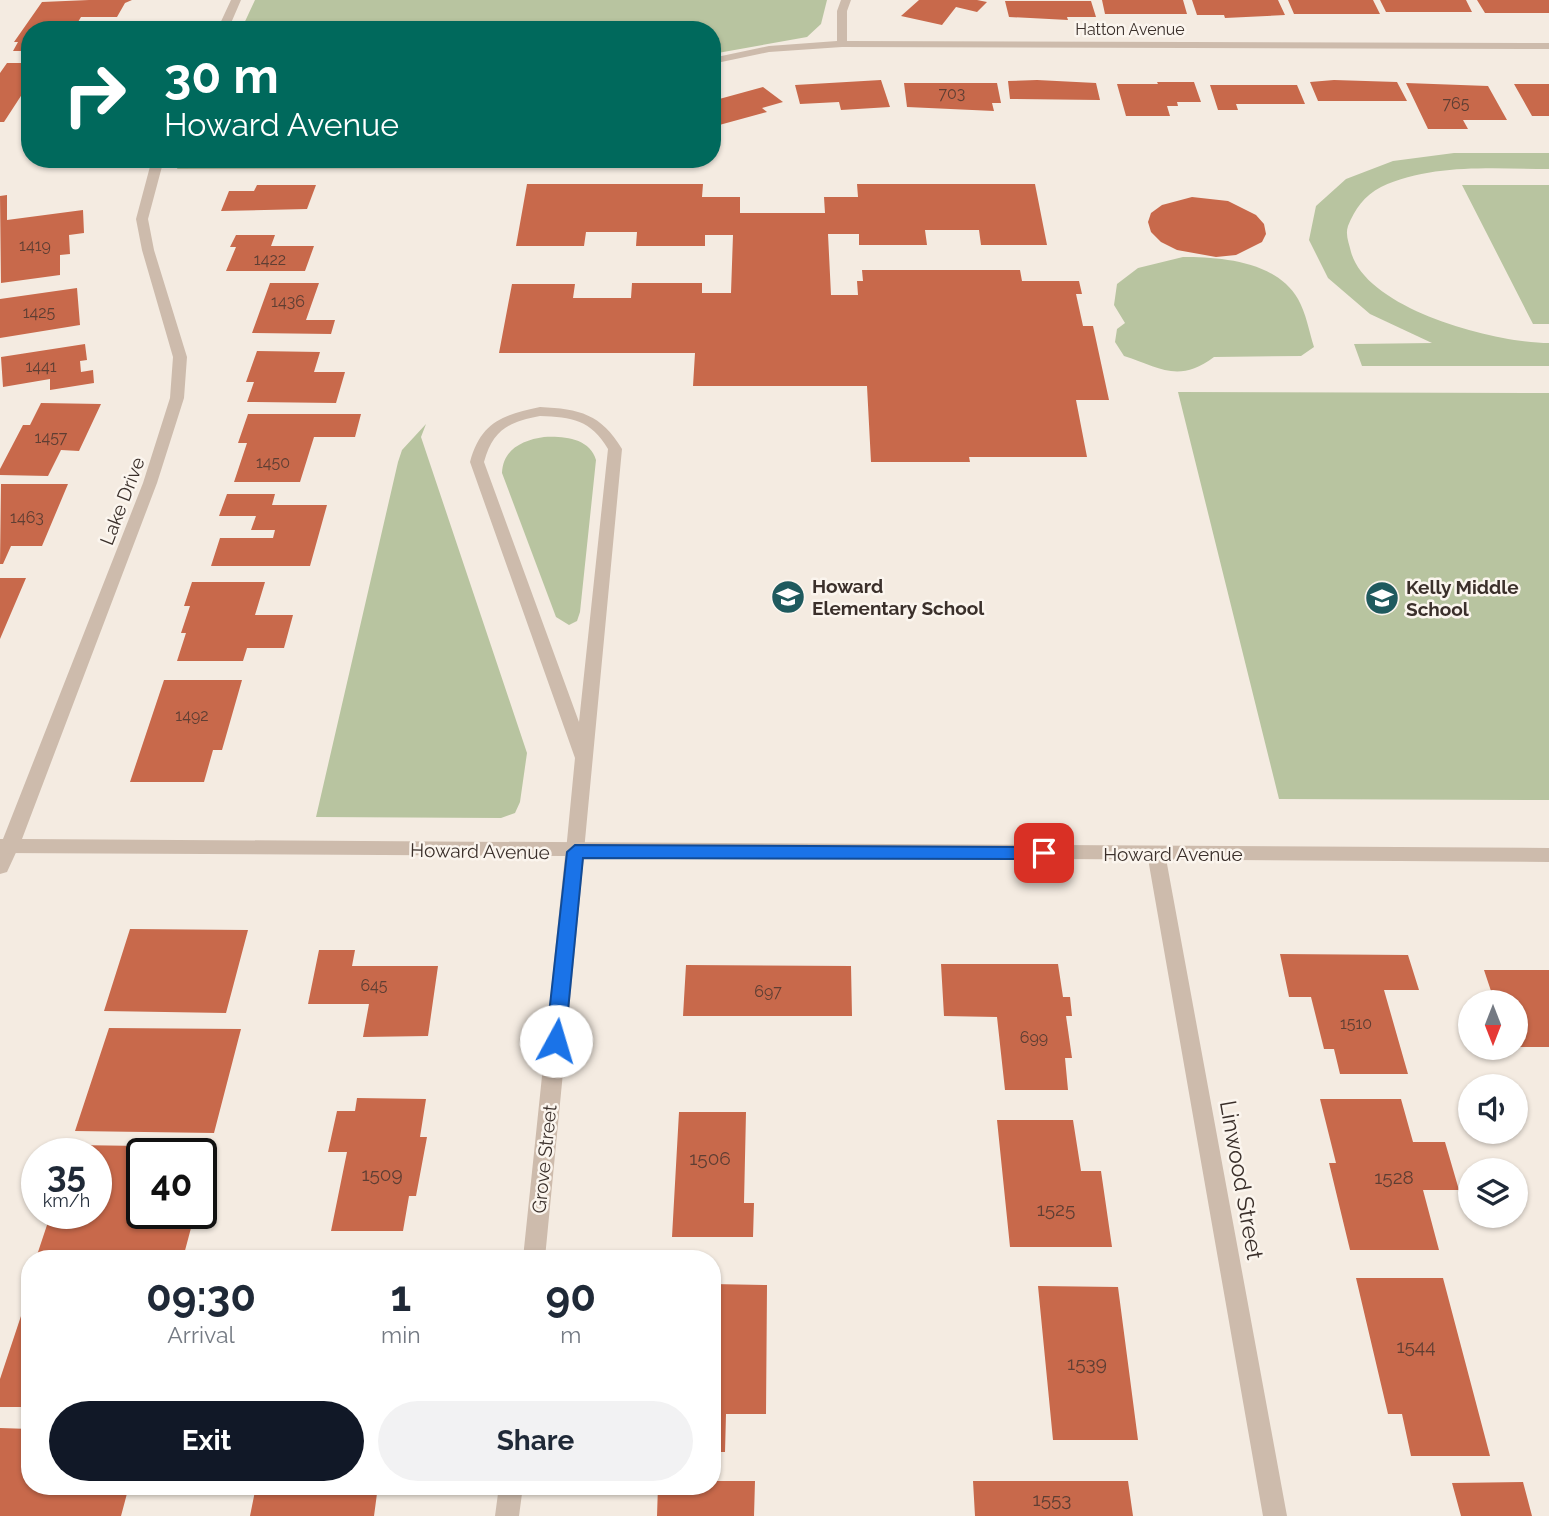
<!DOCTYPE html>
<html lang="en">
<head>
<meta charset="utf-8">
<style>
	body { margin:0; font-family:Raleway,sans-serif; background:#f2f2f3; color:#1f2937; height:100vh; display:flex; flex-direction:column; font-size:26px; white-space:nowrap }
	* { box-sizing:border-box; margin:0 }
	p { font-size:23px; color:#747a83 }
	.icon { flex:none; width:38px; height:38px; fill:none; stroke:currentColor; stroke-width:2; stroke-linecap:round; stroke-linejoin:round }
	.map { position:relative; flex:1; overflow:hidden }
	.drawer { position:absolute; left:21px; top:1250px; width:700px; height:245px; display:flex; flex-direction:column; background:#fff; border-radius:28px; box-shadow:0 2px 5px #0004 }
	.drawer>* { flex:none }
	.guide { position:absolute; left:21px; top:21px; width:700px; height:147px; border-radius:28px; box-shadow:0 2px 5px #0004; background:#00695c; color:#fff; overflow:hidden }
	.needle { width:46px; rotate:180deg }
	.fabs { position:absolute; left:1458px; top:990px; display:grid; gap:14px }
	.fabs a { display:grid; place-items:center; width:70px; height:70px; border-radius:50%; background:#fff; box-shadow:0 2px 5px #0004; font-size:35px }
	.speed { position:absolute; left:21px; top:1138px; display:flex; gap:14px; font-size:35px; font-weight:700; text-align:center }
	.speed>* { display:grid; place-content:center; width:91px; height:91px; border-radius:50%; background:#fff; box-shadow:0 2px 5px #0004; line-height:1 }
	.speed small { font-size:18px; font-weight:400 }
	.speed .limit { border:4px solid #111; border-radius:10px; background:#fff; color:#111 }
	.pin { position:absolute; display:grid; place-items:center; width:60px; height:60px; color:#fff; margin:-30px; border-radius:14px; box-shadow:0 4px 10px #0006 }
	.me { position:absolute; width:77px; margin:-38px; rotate:6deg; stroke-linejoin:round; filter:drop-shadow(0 0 5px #0008) }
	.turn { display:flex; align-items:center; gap:24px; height:147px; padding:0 28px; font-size:32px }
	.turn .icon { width:91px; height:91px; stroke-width:2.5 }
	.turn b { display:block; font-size:49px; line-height:60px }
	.eta { display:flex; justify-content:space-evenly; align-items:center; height:119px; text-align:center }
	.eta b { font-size:42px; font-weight:700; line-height:49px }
	.action { display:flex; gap:14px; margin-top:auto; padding:14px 28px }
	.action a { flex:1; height:80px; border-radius:42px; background:#111827; color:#fff; font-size:28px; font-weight:700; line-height:80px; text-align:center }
	.action a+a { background:#f2f2f3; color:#1f2937 }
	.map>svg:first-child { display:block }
</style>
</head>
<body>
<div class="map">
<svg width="1549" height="1516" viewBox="0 0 1549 1516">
	<rect width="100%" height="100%" fill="#f4ebe1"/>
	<path fill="#b8c4a0" d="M255,0H827L821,24L807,37L712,54V30H241Z
		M1454,153H1549V169C1494,169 1433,163 1381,187C1364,196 1355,209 1348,226C1345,235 1349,243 1351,252C1367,310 1496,343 1549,343V366H1362L1354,344L1432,343L1370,314L1328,278L1309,240L1316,206L1346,179L1393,161Z
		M181,159H449L447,168L177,169Z
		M1462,185H1549V324H1533Z
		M1183,257C1221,257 1276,261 1298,299C1306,313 1309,331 1314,347L1301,356L1214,357C1178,384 1159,367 1124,356L1115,342L1117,329L1125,323L1114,305L1117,284L1138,268Z
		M1178,392L1549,393V800L1279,799Z
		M426,424L421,437L527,753L520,802L515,813L501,818L316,817L398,462L402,450Z
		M544,437C563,436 590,438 596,460L580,612L577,621L569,625L556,617L502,473C503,449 523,440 544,437Z"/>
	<path fill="#c8694b" d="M89,0H132L125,3L117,17H81L78,22H106L102,30H30V51H13L18,42H14L42,2Z
		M919,0H977L987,2L977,12L956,7L942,25L901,16Z
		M1102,0H1183L1187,14H1105Z
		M1192,0H1278L1285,15L1225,18L1224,15H1197Z
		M1288,0H1373L1380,14H1294Z
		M1380,0H1466L1472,12H1386Z
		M1477,0H1549V13H1485Z
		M1005,1H1091L1096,17H1067L1068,20L1009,17Z
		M7,63H30V82L4,122H0V73Z
		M881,80L890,107L841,110L839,102L800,104L795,85Z
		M1037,80L1096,83L1100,100L1010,99L1008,81Z
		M1334,80L1397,82L1407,101H1318L1310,82Z
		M1157,82H1194L1201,102H1177L1178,106H1167L1170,116H1126L1117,84H1158Z
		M904,83H997L1001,103H992L994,111L907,107Z
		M1406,83L1488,86L1507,120H1463L1468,129H1428Z
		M1514,84H1549V116H1532Z
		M1210,85H1297L1305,104H1236L1238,110H1218Z
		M763,87L783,102L762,108L767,112L712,127V101Z
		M527,184H703L702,197H740V213H825L824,197H858L857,184H1035L1047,245H981L979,230H925L927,245H859V234H828L831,295H858L857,281H863L862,270H1020L1022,281H1079L1082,294H1076L1083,326H1093L1109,400H1076L1087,457H969L970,462H871L867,386H693L695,353H499L512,284H575L573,298H631L632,283H702V293H731L733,235H705V246H636L637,232H586L584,246H516Z
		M257,185H316L307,209L221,211L229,191H254Z
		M7,195V220L83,210L84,233L69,235L70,254L60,255V275L1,283L0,196Z
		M1192,197L1228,201L1256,215L1264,224L1266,234L1262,242L1236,255L1216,257L1177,250L1161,242L1151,232L1148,222L1151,213L1162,205Z
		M236,235H275L271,246H314L305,271H226L236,247H230Z
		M270,283H319L306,320H335L331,334L252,333Z
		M77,288L80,325L0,338V299Z
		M85,344L87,360L80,361L81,372L93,370L94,383L50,390V379L3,387L1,357Z
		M257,351L320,352L314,372H345L336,403L247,402L254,382H246Z
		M41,403L101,404L79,451L61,450L48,476L0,475V469L23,425H30Z
		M248,414H361L355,437H314L300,482H234L247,443H238Z
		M1,484H68L42,546H11L3,564H0Z
		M227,494H275L272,505H327L310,566H211L220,538H273L275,530H251L256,516H219Z
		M0,578H26L0,639Z
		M192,582H265L255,615H293L284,648H247L243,661H177L186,633H181L190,606H184Z
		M164,680H242L222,750H213L204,782H130Z
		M130,929L248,930L226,1013L104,1011Z
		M319,950H355L352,966H438L428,1036L363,1037L369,1004H308Z
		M1280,954L1408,955L1419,990H1384L1408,1074H1340L1334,1049H1324L1311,997H1289Z
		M941,964H1058L1063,997H1070L1072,1016H1066L1072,1058H1065L1068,1090H1005L997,1017L944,1016Z
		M686,965L851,966L852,1016H683Z
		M1484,970H1549V1047H1516V1003H1495Z
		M109,1028L241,1029L214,1133L75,1131Z
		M357,1098L426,1099L420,1137H427L416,1196H409L403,1231H331L347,1152H328L337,1111H355Z
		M1320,1099H1401L1413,1142H1445L1459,1190H1423L1439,1250H1350L1329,1163H1336Z
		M679,1112H746L744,1203H754L753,1237H672Z
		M997,1120H1073L1081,1171H1101L1112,1247H1010Z
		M73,1145L213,1147L202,1186L201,1153H142V1213H195L183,1258H36L51,1213H96V1153H70Z
		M1356,1278H1443L1490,1456H1411L1402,1414H1388Z
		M712,1284L767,1285L766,1414H726L725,1452H712Z
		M1038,1286L1118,1287L1138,1440H1053Z
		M30,1289V1407H0V1379Z
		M0,1428L30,1429V1486H129L121,1516H0Z
		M712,1481H755L754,1516H657L658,1486H712Z
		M973,1481H1128L1133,1516H975Z
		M1523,1482L1532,1516H1461L1452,1483Z
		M256,1486H378L374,1516H250Z"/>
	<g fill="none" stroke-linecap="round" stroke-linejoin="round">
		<path fill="#cdbbac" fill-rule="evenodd" d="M540,407C580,409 601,414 622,449L584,851L581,856H569L566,851L575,758L470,462C481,422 502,415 540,407ZM540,416C572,417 591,420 608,449L579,722L484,462C493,430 508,422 540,416Z"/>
		<path fill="#cdbbac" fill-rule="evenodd" d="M841,0H851L847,11V41L1549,43V49L842,47L769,52L712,64V58L769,46L837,41V11Z
			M10,839L16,841L19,846L7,872L0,874V848L4,841Z
			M1156,846L1162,848L1165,853L1287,1516H1263L1147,853L1150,848Z"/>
		<path fill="#cdbbac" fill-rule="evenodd" d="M231,0H241L228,30H217Z
			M152,159H164L148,219L154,250L187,357L184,398L157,483L22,839L1549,848V862L584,856L545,1258H523L565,856L0,853V839H3L143,483L170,398L173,357L142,250L136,219Z
			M499,1486H523L519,1516H495Z"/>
	</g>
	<path fill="#1a73e8" stroke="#114b97" stroke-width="2" d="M575,845L1044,847L1053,853L1044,859L583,858L565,1041L556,1049L546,1041L567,852Z"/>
	<defs>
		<g id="school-disc" transform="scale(1.75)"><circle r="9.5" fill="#1f5a5e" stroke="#fbf5ee"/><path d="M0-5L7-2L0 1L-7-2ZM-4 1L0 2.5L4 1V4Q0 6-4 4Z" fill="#fff"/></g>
	</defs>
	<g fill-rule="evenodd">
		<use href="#school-disc" x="788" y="597"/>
		<use href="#school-disc" x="1382" y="598"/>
	</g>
	<g text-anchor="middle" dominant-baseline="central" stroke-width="5" stroke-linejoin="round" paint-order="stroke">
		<g font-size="16" fill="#3b302b" stroke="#fbf5ee">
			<text x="1130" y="29">Hatton Avenue</text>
		</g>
		<g font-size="16" fill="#5e3e33">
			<text x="952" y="93">703</text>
			<text x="1456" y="103">765</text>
			<text x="35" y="245">1419</text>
			<text x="270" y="259">1422</text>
			<text x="288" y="301">1436</text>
			<text x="39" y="312">1425</text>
			<text x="41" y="366">1441</text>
			<text x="51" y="437">1457</text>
			<text x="273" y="462">1450</text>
			<text x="27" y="517">1463</text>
			<text x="192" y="715">1492</text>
			<text x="374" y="985">645</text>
			<text x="768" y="991">697</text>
			<text x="1356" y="1023">1510</text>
			<text x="1034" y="1037">699</text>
		</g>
		<g font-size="19" fill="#3b302b" stroke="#fbf5ee">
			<text transform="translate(122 501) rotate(-69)">Lake Drive</text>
			<text transform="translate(480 851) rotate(1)">Howard Avenue</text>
			<text x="1173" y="854">Howard Avenue</text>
			<text transform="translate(544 1159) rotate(-84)">Grove Street</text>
		</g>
		<g font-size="19" font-weight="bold" fill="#3b302b" stroke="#fbf5ee" text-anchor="start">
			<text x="812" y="586">Howard<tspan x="812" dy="22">Elementary School</tspan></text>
			<text x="1406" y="587">Kelly Middle<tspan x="1406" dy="22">School</tspan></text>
		</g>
		<g font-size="19" fill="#5e3e33">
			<text x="710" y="1158">1506</text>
			<text x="382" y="1174">1509</text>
			<text x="1394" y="1177">1528</text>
			<text x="1056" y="1209">1525</text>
			<text x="1416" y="1346">1544</text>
			<text x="1087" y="1363">1539</text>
			<text x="1052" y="1499">1553</text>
		</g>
		<g font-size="23" fill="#3b302b" stroke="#fbf5ee">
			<text transform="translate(1242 1180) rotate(80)">Linwood Street</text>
		</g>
	</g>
</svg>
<div class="fabs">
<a><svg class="needle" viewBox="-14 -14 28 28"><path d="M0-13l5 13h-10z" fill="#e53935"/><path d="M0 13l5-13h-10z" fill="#747a83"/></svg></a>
<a><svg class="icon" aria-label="sound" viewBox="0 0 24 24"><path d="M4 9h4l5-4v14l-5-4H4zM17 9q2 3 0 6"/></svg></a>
<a><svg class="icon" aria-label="layers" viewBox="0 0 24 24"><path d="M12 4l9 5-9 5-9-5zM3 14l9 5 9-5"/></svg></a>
</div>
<div class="speed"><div>35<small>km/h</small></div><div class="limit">40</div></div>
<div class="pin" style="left:1044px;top:853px;background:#d93025"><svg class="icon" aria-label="arrive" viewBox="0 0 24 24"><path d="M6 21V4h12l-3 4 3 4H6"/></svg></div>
<svg class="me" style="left:556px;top:1041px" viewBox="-20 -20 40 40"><circle r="19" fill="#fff"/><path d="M0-13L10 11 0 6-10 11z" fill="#1a73e8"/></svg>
<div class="guide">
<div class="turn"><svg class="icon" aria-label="right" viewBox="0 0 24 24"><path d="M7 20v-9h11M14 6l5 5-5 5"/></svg><div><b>30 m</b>Howard Avenue</div></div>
</div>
<section class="drawer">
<div class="eta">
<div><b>09:30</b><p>Arrival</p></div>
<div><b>1</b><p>min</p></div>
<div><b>90</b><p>m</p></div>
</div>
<div class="action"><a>Exit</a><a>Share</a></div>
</section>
</div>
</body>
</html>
